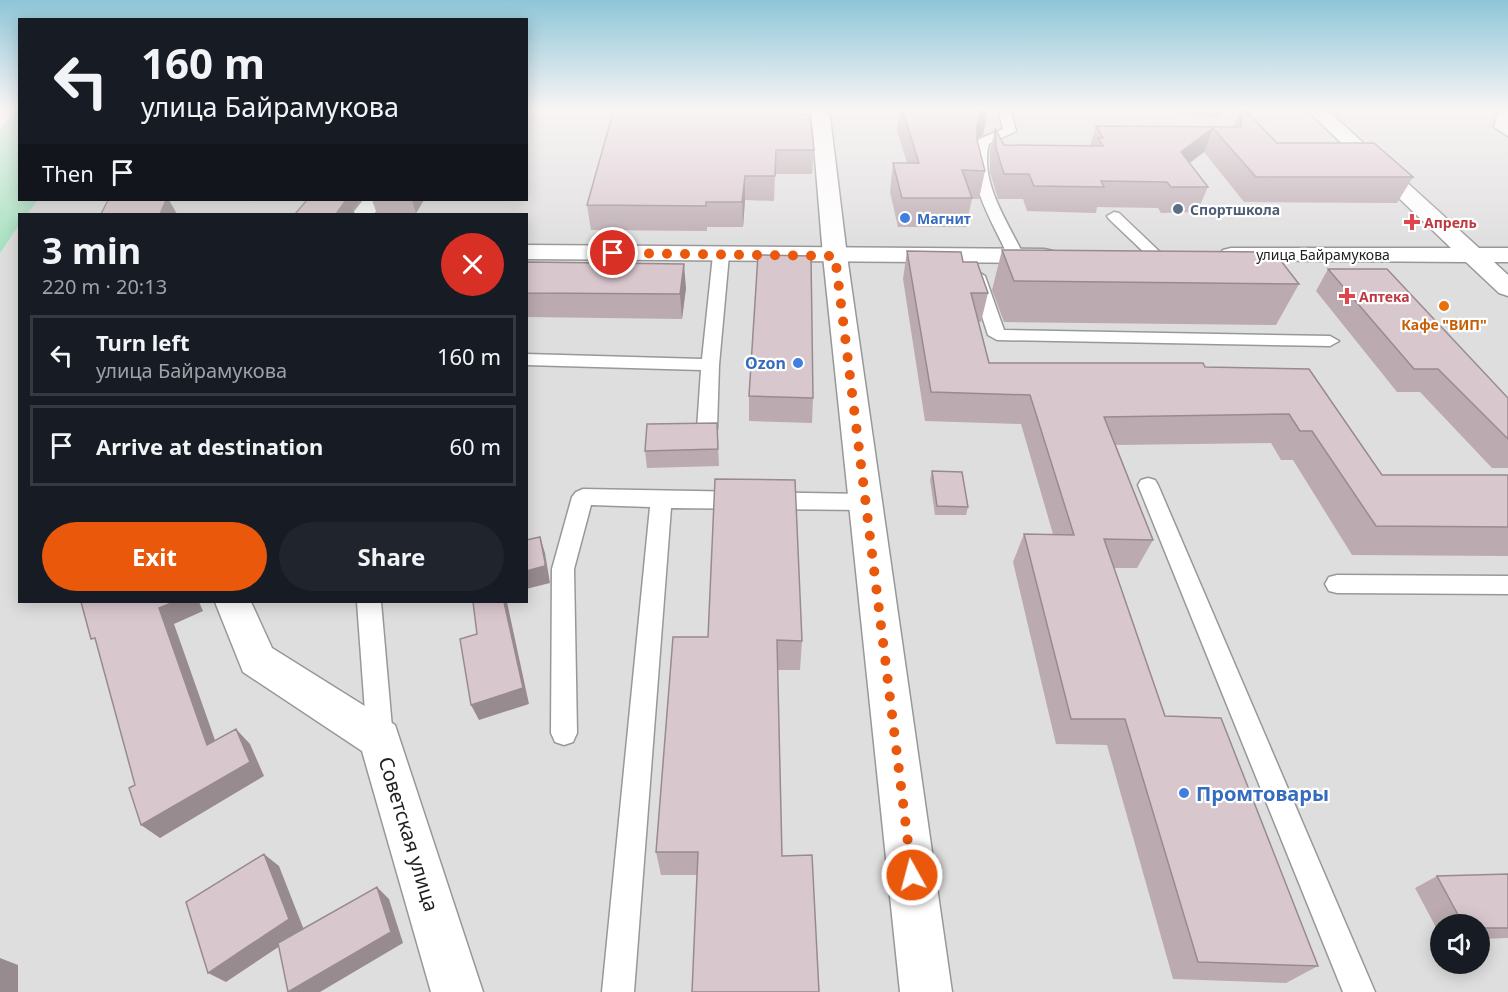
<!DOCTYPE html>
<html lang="en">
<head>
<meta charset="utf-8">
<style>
	body { margin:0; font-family:"Noto Sans",sans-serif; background:#20242c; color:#f1f3f6; height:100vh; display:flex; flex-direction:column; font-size:22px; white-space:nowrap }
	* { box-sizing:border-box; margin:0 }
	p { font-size:20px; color:#9ea1a6 }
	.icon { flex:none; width:33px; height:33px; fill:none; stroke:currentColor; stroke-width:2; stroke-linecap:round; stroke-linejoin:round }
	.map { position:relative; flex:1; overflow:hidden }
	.drawer { position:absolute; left:18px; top:213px; width:510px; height:390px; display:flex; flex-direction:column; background:#171b24; border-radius:0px; box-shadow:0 3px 15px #0003 }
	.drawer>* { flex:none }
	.guide { position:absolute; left:18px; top:18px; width:510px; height:183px; border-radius:0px; box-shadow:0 3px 15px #0003; background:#171b24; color:#f1f3f6; overflow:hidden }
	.fabs { position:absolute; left:1430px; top:914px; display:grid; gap:12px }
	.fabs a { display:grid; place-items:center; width:60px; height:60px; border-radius:50%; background:#171b24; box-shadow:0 3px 15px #0003; font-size:30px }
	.pin { position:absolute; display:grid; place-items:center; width:51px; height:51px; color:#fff; margin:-26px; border:3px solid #fff; border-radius:50%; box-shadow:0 2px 6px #0007 }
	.me { position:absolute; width:66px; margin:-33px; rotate:353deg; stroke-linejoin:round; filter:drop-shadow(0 0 4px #0008) }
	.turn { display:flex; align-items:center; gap:21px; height:126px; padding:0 24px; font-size:27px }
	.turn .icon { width:78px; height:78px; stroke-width:2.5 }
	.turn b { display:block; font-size:42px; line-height:51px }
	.then { display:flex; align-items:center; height:57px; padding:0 24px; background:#0003; gap:12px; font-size:22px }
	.round { display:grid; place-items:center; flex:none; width:63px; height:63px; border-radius:32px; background:#20242c }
	.overview { display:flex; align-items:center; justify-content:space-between; height:102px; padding:0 24px }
	h1 { font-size:36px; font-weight:700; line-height:45px }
	.action { display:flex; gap:12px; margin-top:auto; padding:12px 24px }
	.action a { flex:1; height:69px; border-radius:36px; background:#ea580c; color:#fff; font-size:24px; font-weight:700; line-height:69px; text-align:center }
	.action a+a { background:#20242c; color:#f1f3f6 }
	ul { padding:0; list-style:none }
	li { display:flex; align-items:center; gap:18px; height:81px; margin:0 12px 9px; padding:0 12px; border:3px solid #363941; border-radius:0px }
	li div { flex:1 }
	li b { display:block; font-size:22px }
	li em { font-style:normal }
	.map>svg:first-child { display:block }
</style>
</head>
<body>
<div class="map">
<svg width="1508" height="992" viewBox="0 0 1508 992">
	<rect width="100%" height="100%" fill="#f2e8e9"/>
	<path fill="#dfdedf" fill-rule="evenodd" d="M527,109H1508V992H0V206L20,200H526ZM20,214H526V602H20ZM1440,924H1479V963H1440Z"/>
	<path fill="#a7e1c0" d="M17,109H20V200H38L27,214H20L19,225L0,253V129Z"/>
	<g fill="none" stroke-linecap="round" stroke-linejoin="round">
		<g stroke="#989898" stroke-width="3">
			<path id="service" d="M998,109H1010L1016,131L989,144C979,182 1008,222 1024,256L1016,261L1008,256C994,224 960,173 979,139L1003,129Z
				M1504,110H1508V136L1494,127L1498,114Z
				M1114,212L1119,213L1160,252L1163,255L1160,258H1150L1109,219L1107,216Z
				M721,250L729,255L719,365L717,429L714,434H700L697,429L701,370L526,365V354L702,359L713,255Z
				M977,271L985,276L1004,330L1330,336L1339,341L1330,346L997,340L988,335L969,276Z
				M1148,478L1155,480L1158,485L1375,992H1343L1138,485L1141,480Z
				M583,489L865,494L872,496L876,502L872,508L865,510L671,508L634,992H602L650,507L591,505L574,569L577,733L573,742L564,745L555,742L551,733L552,569L572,497L576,492Z
				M1337,575L1508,576V594L1337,593L1329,591L1325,584L1329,577Z
				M357,602H381L393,739L389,748L380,751L371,748L367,739Z"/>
		</g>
		<g stroke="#989898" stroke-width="3">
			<path id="minor" d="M1306,109H1326L1479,248H1508V262H1494L1508,275V296L1499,293L1466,262L1223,260L1219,255L1223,250L1231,248H1451Z
				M363,200H385L374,214H352Z
				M526,245L1044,249L1053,251L1056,256L1053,261L1044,263L526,259Z
				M215,602H251L272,648L395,725L483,992H431L362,751L243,672Z"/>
		</g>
		<g stroke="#989898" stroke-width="3">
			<path id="tertiary" d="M811,109H829L847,256L952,992H900L823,256Z"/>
		</g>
		<use href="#service" fill="#fff" fill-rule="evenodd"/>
		<use href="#minor" fill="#fff" fill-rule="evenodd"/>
		<use href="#tertiary" fill="#fff" fill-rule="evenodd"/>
	</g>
	<path fill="#bbabb1" d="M900,109H988L983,135L977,138L985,171L979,199H972L966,227H898L890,192L893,163H907L897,130Z
		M1172,109H1224L1220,118L1174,112Z
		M1241,109H1244L1277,143L1413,177L1397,203L1244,202L1204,152L1190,163L1208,187L1197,212L1161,213L1158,208L1097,207L1096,213L1027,211L1023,199H998L990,172V152L995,128L1004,145L1090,146L1096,126L1233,127Z
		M804,115L814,150L812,174H775L774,201L745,200L743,227H707V231L591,230L587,205Z
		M372,200H424L416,213L377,214Z
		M1002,250L1299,284L1276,325L1004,322L992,290Z
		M907,251L963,262L988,293L981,322H978L989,363L1309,369L1382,475H1508V556L1352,555L1293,460H1281L1271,443L1116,445L1153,540L1137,568H1114L1165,716L1318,966L1286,983L1173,979L1107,745L1056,744L1013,562L1024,534H1053L1021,424L925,421L903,279Z
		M526,262L686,288L682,319L526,317Z
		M1328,269L1508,398V468H1492L1420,392H1397L1316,291Z
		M749,396L813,398L812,423L749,421Z
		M717,423L719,466L647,468L645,451Z
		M932,471L968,507L966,515H935L930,480Z
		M673,637L802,641L800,670H777L697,875H661L656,852Z
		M1508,874V938L1479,939V924H1440V935L1415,888L1437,876Z"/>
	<path fill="#988b90" d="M986,109H988L983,135L977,138V125L982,111Z
		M1213,128L1204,152L1172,176L1181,152Z
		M745,176V200L743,227L742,202Z
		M166,200H169L177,214H160Z
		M344,200H361L353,210L355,214H336Z
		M412,200H424L416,213Z
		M684,264L686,288L682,319L680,294Z
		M540,537L545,553L550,583L526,589V571Z
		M174,602H199L203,611L174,624L222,760L207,745L159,608Z
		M504,602H507L529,704L479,720L471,705Z
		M236,729L250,744L264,776L160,838L141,825Z
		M264,854L279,866L304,930L226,982L208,973Z
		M377,887L389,899L403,943L320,992H289Z
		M0,958L18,965V992H0Z"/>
	<path fill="#d9c7ce" stroke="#988b90" stroke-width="1.5" d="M614,109H804V115H810L814,150H776L775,176H745L742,202H706V206L587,205Z
		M902,109H986L982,111L977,125V140L985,171L962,170L972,198H902L893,163H919Z
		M1242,109H1244L1277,143H1374L1413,177H1256L1213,128L1181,152L1208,187H1171L1167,182L1101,181L1104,187L1034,186L1029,174H1004L996,148L995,128L1004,145L1103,146L1098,138H1103L1096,126L1241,127Z
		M108,200H166L160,214H101Z
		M307,200H346L336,214H295Z
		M1002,250L1274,252L1299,284L1014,281Z
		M907,251L961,252L963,262H977L988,293H971L989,363H1203L1205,367L1309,369L1382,475H1508V527L1376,526L1312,431H1300L1289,414L1104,417L1153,540L1104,539L1165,716L1221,718L1318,966L1198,962L1125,719H1071L1024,534L1074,535L1030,395L931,392Z
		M758,255L811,256L813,398L749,396Z
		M526,262L684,264L680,294L526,293Z
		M1328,269H1387L1508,398V439L1438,369H1414Z
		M717,423L718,449L645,451L647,424Z
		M932,471L962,472L968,507L937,506Z
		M715,479L795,480L802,641L777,640L782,856L812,855L819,992H692L698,852H656L673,637H708Z
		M540,537L545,562V566L526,571V540Z
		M81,602H174L159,608L207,745L236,729L250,762L141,825L129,788L135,785L95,638L91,639Z
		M473,602H504L523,688L471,705L460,639L477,634Z
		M264,854L289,919L208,973L186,902Z
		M1508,874V928H1479V924H1463L1437,876Z
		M377,887L391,932L288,992L278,943Z"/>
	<linearGradient id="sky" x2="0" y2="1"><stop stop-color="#8ec6d8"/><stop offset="0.44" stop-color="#f9f5f5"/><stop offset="1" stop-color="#f9f5f5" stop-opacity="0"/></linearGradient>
	<rect width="1508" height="248" fill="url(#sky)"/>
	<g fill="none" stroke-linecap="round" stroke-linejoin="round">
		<path stroke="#ea580c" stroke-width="10" stroke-dasharray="0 18" d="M613,253L835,256L912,875"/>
	</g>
	<circle fill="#5c6f8a" stroke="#fff" stroke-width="2" cx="1178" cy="209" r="6"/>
	<g fill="#3f7fe0" stroke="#fff" stroke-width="2">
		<circle cx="905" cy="218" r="6"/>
		<circle cx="798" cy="363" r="6"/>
		<circle cx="1184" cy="793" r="6"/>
	</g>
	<g fill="#e0444e" stroke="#fff" stroke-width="2">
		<path d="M1409 213h6v6h6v6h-6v6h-6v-6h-6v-6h6z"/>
		<path d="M1344 287h6v6h6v6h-6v6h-6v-6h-6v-6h6z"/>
	</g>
	<circle fill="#e8710a" stroke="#fff" stroke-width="2" cx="1444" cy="306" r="6"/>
	<g text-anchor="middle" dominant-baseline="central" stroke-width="4.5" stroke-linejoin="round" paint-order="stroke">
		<g font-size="14" font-weight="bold" fill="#4e5e75" stroke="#fff" text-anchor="start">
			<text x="1190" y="209">Спортшкола</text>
		</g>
		<g font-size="14" font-weight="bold" fill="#366cbe" stroke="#fff" text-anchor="start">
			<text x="917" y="218">Магнит</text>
		</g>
		<g font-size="14" font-weight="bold" fill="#be3a42" stroke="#fff" text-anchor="start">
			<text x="1424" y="222">Апрель</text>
			<text x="1359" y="296">Аптека</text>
		</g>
		<g font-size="14" fill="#212121" stroke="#fff">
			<text x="1323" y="254">улица Байрамукова</text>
		</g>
		<g font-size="14" font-weight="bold" fill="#c56008" stroke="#fff">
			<text x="1444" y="324">Кафе "ВИП"</text>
		</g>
		<g font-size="16" font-weight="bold" fill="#366cbe" stroke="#fff" text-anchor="end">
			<text x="786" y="363">Ozon</text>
		</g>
		<g font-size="20" font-weight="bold" fill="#366cbe" stroke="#fff" text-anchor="start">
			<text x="1196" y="793">Промтовары</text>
		</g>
		<g font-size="20" fill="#212121" stroke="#fff">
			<text transform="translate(409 834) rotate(73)">Советская улица</text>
		</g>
	</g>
</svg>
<div class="fabs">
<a><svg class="icon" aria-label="sound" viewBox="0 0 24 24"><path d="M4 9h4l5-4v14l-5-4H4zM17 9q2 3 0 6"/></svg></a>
</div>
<div class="pin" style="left:613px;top:253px;background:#d93025"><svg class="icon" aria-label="arrive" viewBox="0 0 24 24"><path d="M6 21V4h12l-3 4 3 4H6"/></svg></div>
<svg class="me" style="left:912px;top:875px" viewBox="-20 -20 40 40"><circle r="17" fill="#ea580c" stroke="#fff" stroke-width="3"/><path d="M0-11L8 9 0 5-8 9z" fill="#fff"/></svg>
<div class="guide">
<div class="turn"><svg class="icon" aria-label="left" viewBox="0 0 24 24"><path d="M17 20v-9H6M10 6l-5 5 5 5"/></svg><div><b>160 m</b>улица Байрамукова</div></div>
<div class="then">Then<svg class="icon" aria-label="arrive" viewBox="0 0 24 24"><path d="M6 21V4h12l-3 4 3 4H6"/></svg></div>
</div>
<section class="drawer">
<div class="overview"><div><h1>3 min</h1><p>220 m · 20:13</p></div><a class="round" style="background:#d93025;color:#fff"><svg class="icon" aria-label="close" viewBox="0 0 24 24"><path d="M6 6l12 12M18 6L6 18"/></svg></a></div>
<ul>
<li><svg class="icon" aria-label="left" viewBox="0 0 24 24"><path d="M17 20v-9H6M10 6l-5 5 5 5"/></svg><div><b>Turn left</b><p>улица Байрамукова</p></div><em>160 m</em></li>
<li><svg class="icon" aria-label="arrive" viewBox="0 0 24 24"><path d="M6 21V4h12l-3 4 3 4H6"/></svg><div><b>Arrive at destination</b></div><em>60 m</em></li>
</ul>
<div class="action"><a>Exit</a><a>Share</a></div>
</section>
</div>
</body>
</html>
